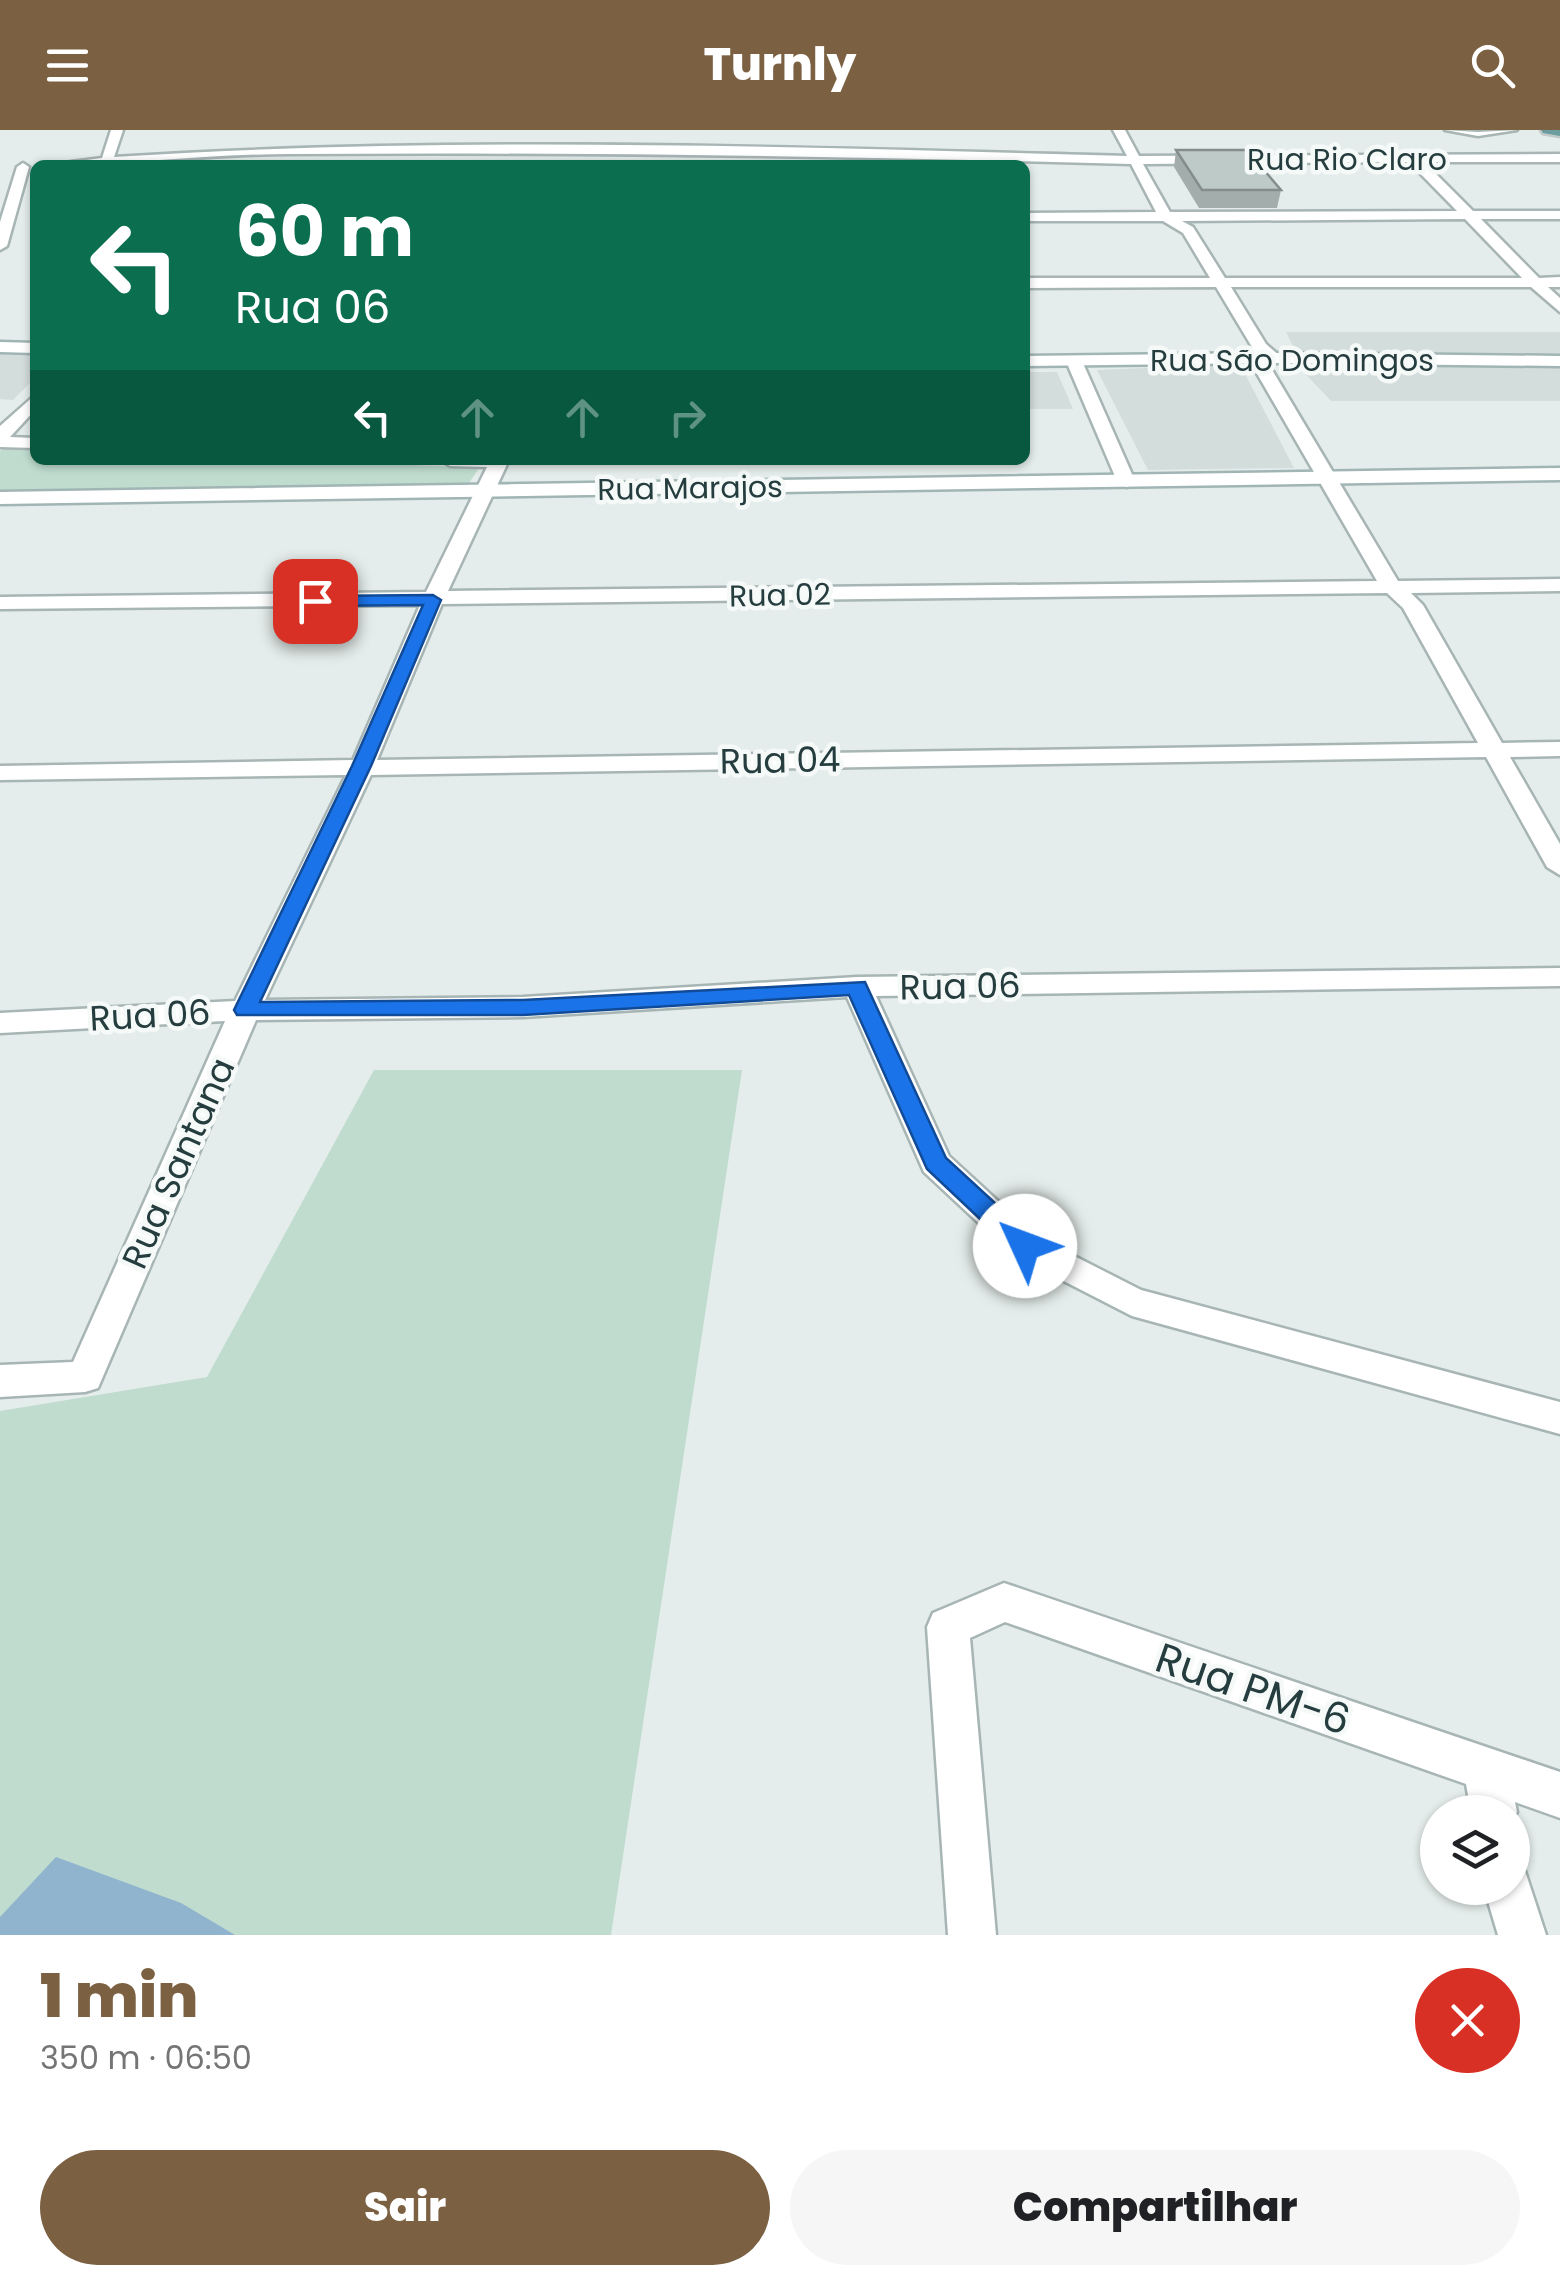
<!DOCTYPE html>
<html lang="pt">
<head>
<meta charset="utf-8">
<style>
	body { margin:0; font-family:Poppins,sans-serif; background:#f6f6f6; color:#202124; height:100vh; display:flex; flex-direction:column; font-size:38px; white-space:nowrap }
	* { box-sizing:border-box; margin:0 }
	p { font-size:32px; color:#757577 }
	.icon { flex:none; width:55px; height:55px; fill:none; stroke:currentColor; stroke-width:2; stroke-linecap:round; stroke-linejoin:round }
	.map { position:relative; height:1805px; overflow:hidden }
	.sheet { display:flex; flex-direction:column; background:#fff; flex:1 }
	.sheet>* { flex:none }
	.hud { position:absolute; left:30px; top:30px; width:1000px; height:305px; border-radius:15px; box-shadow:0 2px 8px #0004; background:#0b6e4f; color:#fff; overflow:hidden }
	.controls { position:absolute; left:1420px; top:1665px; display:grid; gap:20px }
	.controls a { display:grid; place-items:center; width:110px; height:110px; border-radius:50%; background:#fff; box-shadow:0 2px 8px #0004; font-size:50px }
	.pin { position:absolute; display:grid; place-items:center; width:85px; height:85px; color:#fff; margin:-42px; border-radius:20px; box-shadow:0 5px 15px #0006 }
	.me { position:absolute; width:110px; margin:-55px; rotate:313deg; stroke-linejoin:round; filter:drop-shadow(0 0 8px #0008) }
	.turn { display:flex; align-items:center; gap:35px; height:210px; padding:0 40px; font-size:45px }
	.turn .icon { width:130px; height:130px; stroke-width:2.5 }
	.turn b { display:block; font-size:70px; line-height:85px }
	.lanes { display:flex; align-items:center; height:95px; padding:0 40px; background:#0003; justify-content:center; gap:50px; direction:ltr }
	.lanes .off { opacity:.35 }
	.round { display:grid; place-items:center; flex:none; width:105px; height:105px; border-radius:52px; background:#f6f6f6 }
	.head { display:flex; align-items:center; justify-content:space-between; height:170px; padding:0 40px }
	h1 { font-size:60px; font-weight:800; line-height:75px; color:#7b6042 }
	.action { display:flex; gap:20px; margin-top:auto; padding:20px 40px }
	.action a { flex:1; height:115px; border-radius:60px; background:#7b6042; color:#fff; font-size:40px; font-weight:800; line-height:115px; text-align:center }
	.action a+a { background:#f6f6f6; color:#202124 }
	header { display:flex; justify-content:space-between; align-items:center; height:130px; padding:0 40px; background:#7b6042; color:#fff; font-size:45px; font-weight:800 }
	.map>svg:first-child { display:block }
</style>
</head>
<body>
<header><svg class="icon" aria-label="menu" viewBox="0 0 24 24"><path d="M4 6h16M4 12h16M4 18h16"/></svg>Turnly<svg class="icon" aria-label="search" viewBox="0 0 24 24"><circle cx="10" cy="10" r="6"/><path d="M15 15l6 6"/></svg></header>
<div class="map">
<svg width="1560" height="1805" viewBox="0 0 1560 1805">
	<rect width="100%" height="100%" fill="#e4edeb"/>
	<path fill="#d3dddb" d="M1286,202H1560V225L1296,222Z
		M0,224L35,225V248L13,270L0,269Z
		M1240,234L1294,338L1148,340L1097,240Z
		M1297,235L1560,237V271H1331Z
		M1025,242H1057L1073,279H1025Z"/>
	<path fill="#bfdccf" d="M4,318L35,319V330H299L479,338L467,356L0,363V321Z
		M374,940H742L611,1805H0V1281L207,1247Z"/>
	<path fill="#90b3ce" d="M56,1727L181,1773L235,1805H0V1787Z"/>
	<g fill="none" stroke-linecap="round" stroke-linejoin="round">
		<g stroke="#a7b5b4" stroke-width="5">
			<path id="lane" d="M1445,0L1478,2L1517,0L1478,6Z"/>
		</g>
		<g stroke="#a7b5b4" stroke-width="5">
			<path id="street" d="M111,0H123L114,27C451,5 790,17 1127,26L1113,0H1125L1139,26L1560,24V32H1424L1473,81H1560V89H1481L1539,148L1560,147V157H1548L1560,168V182L1531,157H1231L1266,214L1281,227L1273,232L1265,228L1398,451L1560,449V461L1411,463L1423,475L1502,613L1560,612V626L1510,627L1560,714V745L1547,737L1486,627L371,645L265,870L523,867L857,847L1560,838V856L876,866L949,1026L1037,1107L1141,1160L1560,1272V1304L1132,1186L1013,1125L924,1042L847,867L523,887L256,890L98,1258L85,1262L0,1267V1235L73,1232L225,891L0,903V883L235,871L346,645L0,650V636L353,630L420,475L0,479V467L426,462L487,337L450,336L441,330H509L448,461L1377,451L1248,228L1252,217L1216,157L1025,158V148H1210L1183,103L1163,91H1025V83L1156,82L1131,34C850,26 570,22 290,24C209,24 129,35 48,35L102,28ZM1409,32L1457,81L1170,82L1143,34ZM1465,89L1522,148H1225L1193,97L1182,91ZM1387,463L1403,478L1478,613L377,630L442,474Z
				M23,33L29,37L7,116L0,120V92L17,37Z
				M1074,226L1082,231L1135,351L1133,355L1126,357L1117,351L1066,231Z
				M35,265V280L10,307L35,308V318L0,317V296Z
				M1004,1453L1560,1642V1688L1515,1672L1517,1682L1512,1692V1682H1471L1466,1654L1005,1492L970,1508L996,1805H948L927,1497L933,1483Z
				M1512,1736L1525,1741L1546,1805H1498L1484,1758H1512Z"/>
		</g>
		<g stroke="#a0b5b4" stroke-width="5">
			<path id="secondary" d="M0,212L35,213V223L0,222Z
				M1274,223L1560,226V236L1274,233L1025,236V226Z
				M1560,338V350L0,374V362Z"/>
		</g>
		<g stroke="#c2c9c9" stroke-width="5">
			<path id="primary" d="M1541,0H1560V6L1543,3Z"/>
		</g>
		<use href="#lane" fill="#fff" fill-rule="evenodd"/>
		<use href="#street" fill="#fff" fill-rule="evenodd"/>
		<use href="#secondary" fill="#fff" fill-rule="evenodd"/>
		<use href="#primary" fill="#6c9ea0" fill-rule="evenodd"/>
	</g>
	<path fill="#a3aeac" d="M1176,20L1281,60L1277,78H1199L1174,37Z"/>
	<path fill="#bdcac8" stroke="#848d8c" stroke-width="2.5" d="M1176,20H1247L1281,60H1202Z"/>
	<path fill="#1a73e8" stroke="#114b97" stroke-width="2.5" d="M433,465L441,470L371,636L260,872L523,870L865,852L946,1028L1034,1109L1038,1116L1034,1123H1016L927,1039L849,865L523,885H237L234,880L352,636L423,475L315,476L307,471L315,466Z"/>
	<g text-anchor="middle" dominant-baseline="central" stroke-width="9" stroke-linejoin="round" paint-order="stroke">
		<g font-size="30" fill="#253d3e" stroke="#f5f9f8">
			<text x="1347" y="29">Rua Rio Claro</text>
			<text x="1292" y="230">Rua São Domingos</text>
			<text transform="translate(690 358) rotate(-1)">Rua Marajos</text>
			<text transform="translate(780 465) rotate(-1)">Rua 02</text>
		</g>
		<g font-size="35" fill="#253d3e" stroke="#f5f9f8">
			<text transform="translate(780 630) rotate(-1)">Rua 04</text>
			<text transform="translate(960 856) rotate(-1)">Rua 06</text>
			<text transform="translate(150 885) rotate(-3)">Rua 06</text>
			<text transform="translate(178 1033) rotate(-66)">Rua Santana</text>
		</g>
		<g font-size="42" fill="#253d3e" stroke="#f5f9f8">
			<text transform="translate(1253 1559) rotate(19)">Rua PM-6</text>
		</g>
	</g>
</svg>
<div class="controls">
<a><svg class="icon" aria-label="layers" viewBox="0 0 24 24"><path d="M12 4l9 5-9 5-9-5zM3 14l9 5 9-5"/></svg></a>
</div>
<div class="pin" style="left:315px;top:471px;background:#d93025"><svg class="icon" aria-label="arrive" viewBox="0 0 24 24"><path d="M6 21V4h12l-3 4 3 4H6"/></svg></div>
<svg class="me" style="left:1025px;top:1116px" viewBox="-20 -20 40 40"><circle r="19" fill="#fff"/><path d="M0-13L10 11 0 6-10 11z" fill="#1a73e8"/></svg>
<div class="hud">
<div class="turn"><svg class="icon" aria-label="left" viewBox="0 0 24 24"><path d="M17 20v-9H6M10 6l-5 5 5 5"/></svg><div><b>60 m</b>Rua 06</div></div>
<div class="lanes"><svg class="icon" aria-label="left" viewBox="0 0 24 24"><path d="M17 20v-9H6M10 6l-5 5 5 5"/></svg><svg class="icon off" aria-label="ahead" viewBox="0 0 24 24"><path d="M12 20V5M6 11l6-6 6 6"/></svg><svg class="icon off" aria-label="ahead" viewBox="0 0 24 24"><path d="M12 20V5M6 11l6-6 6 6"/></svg><svg class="icon off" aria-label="right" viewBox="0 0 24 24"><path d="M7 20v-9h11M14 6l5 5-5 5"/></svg></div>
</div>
</div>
<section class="sheet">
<div class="head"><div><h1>1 min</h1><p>350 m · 06:50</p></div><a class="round" style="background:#d93025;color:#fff"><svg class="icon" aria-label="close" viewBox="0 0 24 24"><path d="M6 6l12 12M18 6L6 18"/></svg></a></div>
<div class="action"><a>Sair</a><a>Compartilhar</a></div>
</section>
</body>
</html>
